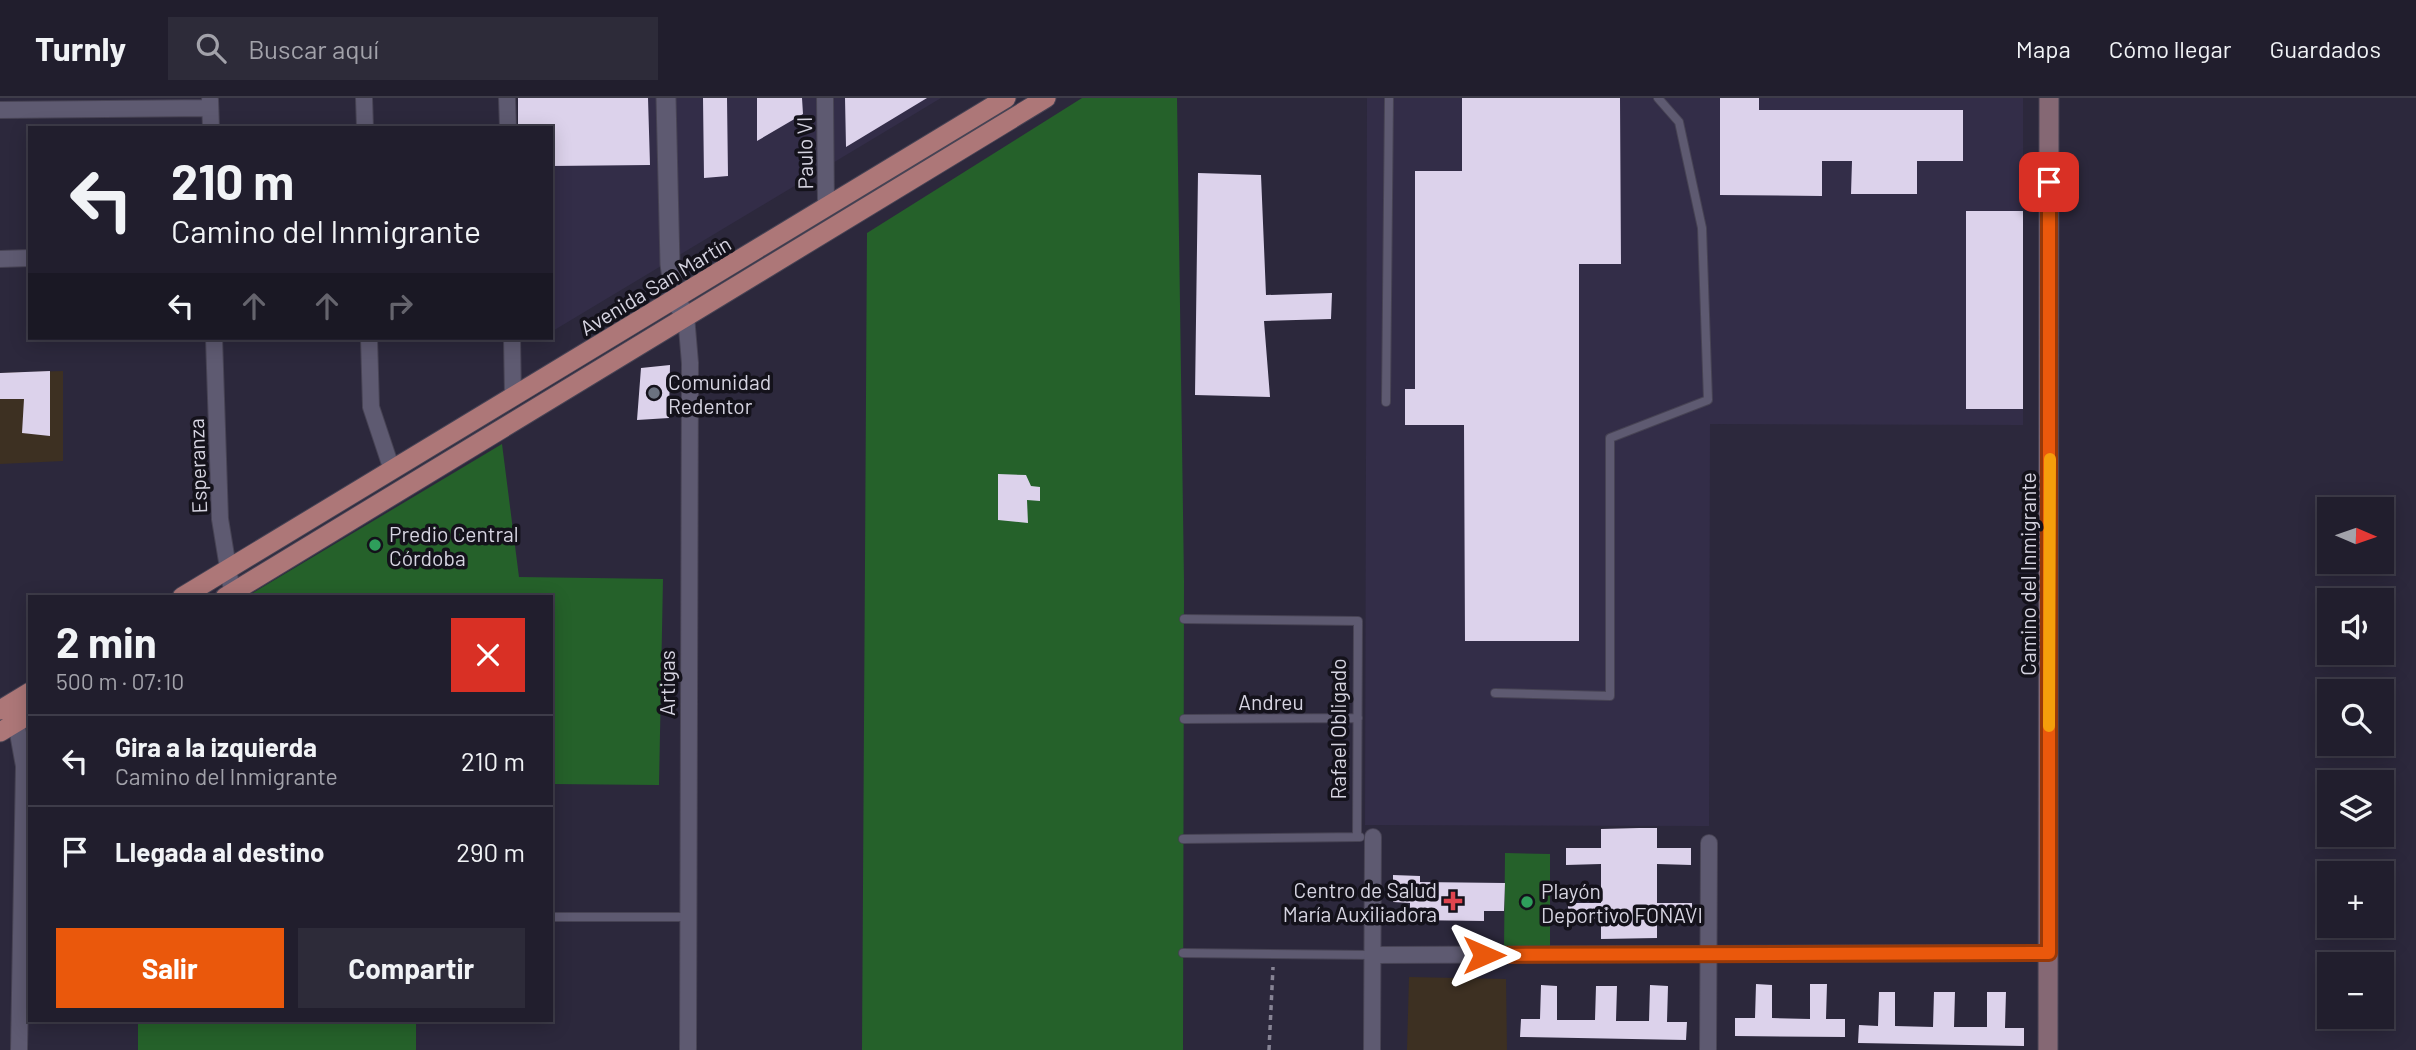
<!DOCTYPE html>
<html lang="es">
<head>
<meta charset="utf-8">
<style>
	body { margin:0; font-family:Barlow,sans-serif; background:#2d2b39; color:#f1f3f6; height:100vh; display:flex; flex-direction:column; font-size:26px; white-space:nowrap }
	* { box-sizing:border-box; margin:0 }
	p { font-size:23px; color:#a2a2aa }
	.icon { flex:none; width:38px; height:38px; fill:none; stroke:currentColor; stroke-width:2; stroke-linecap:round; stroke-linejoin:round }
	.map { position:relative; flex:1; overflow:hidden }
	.sheet { position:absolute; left:28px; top:497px; width:525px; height:427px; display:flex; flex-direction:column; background:#211e2d; border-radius:0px; box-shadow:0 4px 18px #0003,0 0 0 2px #3e3c49 }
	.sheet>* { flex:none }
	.guide { position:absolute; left:28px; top:28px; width:525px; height:214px; border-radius:0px; box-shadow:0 4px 18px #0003,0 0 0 2px #3e3c49; background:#211e2d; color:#f1f3f6; overflow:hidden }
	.needle { width:46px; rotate:92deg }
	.controls { position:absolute; left:2317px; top:399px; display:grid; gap:14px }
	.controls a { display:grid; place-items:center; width:77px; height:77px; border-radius:0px; background:#211e2d; box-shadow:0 4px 18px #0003,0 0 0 2px #3e3c49; font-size:35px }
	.pin { position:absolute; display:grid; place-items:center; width:60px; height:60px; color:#fff; margin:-30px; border-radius:14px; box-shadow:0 4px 10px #0006 }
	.me { position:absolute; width:77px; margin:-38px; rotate:90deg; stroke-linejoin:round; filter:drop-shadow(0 0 5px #0008) }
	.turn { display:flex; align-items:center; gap:24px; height:147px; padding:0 28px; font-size:32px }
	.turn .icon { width:91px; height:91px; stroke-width:2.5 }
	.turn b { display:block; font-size:49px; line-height:60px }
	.lanes { display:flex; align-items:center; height:66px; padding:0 28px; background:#0003; justify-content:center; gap:35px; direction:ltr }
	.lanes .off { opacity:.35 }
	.round { display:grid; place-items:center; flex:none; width:74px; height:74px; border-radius:0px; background:#2d2b39 }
	.summary { display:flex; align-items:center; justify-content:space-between; height:119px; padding:0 28px }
	h1 { font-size:42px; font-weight:700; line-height:52px }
	.action { display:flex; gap:14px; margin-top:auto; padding:14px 28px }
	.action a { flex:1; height:80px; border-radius:0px; background:#ea580c; color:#fff; font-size:28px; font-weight:700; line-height:80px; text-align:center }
	.action a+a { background:#2d2b39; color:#f1f3f6 }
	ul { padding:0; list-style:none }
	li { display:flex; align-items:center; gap:21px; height:91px; padding:0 28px; border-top:2px solid #3e3c49 }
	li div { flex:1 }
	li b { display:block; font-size:26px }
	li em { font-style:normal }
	header { display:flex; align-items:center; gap:42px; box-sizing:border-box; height:98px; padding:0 35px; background:#211e2d; border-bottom:2px solid #3e3c49 }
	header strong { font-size:33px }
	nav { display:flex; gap:38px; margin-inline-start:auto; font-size:24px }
	.search { width:490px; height:63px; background:#2d2b39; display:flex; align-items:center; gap:18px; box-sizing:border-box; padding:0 24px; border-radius:0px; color:#a2a2aa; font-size:26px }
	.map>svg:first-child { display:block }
</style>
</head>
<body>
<header>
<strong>Turnly</strong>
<div class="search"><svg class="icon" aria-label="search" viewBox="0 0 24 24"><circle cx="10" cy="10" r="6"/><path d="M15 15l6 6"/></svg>Buscar aquí</div>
<nav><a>Mapa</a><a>Cómo llegar</a><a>Guardados</a></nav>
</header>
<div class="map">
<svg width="2416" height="952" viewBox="0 0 2416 952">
	<rect width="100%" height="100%" fill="#2c283c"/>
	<path fill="#332d48" d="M518,0H941L551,234V30Z
		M1367,0H2023V327L1710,326L1709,728L1365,727Z"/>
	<path fill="#3d3022" d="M63,273V363L0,366V275Z
		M1409,879L1506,881L1507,952H1407Z"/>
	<path fill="#25612a" d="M1082,0H1177L1184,483L1183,952H862L867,135Z
		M502,346L519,479L663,481L659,687L551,686V499H246Z
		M1505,755L1550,756V853L1504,852Z
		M138,922H416V952H138Z"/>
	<path fill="#dcd2eb" d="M518,0H648L650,67L551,68V30H518Z
		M703,0H727L728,78L704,80Z
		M757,0H802L803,16L757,43Z
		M845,0H927L846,49Z
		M1462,0H1620L1621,166H1579V543H1465L1464,327H1405V291H1415V73H1462Z
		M1720,0H1759V12H1963V63H1917V96H1851L1852,63H1822V98L1720,97Z
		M1198,75L1261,77L1266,197L1332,195L1331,221L1264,223L1270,299L1195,297Z
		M1966,113H2023V311H1966Z
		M670,267L669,320L637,322L641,270Z
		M50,273V338L22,335L24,301H0V275Z
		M998,376L1026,377L1031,388L1040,389V403L1027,402L1028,425L998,422Z
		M1639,730H1657V750H1691V767L1657,766V805H1692V822L1657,821V840L1601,841V821H1568V805H1601V766L1566,767V750H1601V731Z
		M1393,777L1420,778V784L1505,785L1504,813H1484V823L1410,822V805L1393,804Z
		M1756,886L1772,887V920L1810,921V886H1827L1826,921H1845V939L1735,938V920H1755Z
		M1541,887L1557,888V922H1595L1596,888H1617L1616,923H1649L1650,887L1668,888L1667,924H1687L1686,942L1520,939L1521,921H1540Z
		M1879,894H1895V928L1933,929L1934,894H1955L1954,929H1987V894H2006L2005,930H2024V948L1858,945L1859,927L1878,928Z"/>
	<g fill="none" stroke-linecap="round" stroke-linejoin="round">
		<g stroke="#474354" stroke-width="10">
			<path id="service" d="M1386,304L1389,0
				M1184,521L1358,523L1357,739
				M1495,595L1610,598V340L1708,302L1702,130L1679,24L1658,0
				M1184,621L1358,620
				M1183,741L1360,739
				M551,819H688
				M1183,855L1372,857"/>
		</g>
		<g stroke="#474354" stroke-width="18">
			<path id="minor" d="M364,0L365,30
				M507,0L508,30
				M825,0L826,110
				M210,2L211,30
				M0,12L210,10
				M0,161L30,160
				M686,218L690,265L688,952
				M214,240L220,421L232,494
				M369,240L371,309L392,372
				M512,240L513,299
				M16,624L24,668L19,952
				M1372,857L2049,855
				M1372,952L1373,739
				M1708,952L1709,745"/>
		</g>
		<g stroke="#474354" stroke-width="21">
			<path id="tertiary" d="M666,0L670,166L675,202L686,218"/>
		</g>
		<g stroke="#474354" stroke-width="21">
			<path id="secondary" d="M2048,952L2049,0"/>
		</g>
		<g stroke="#474354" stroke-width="21">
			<path id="primary" d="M182,499L1006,0
				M225,499L1046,0
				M0,612L30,594
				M0,634L30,616"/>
		</g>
		<path stroke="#878495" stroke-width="3.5" stroke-dasharray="5 5" stroke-linecap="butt" d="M1269,952L1273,869"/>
		<use href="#service" stroke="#5e5a71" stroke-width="8"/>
		<use href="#minor" stroke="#5e5a71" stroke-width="16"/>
		<use href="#tertiary" stroke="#5e5a71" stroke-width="19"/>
		<use href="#secondary" stroke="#856874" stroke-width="19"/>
		<use href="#primary" stroke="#ad7778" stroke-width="19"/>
	</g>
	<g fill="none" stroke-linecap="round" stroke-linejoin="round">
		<g stroke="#983908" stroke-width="18">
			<path id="route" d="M1484,857L2049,855V84"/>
		</g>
		<use href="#route" stroke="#ea580c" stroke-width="12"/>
		<path stroke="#f59e0b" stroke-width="12" d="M2049,628L2050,361"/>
	</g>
	<circle fill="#6b7280" stroke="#14121b" stroke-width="2.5" cx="654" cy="295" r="7"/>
	<g fill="#2e9e5b" stroke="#14121b" stroke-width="2.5">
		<circle cx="375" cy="447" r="7"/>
		<circle cx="1527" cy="804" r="7"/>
	</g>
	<path fill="#e0444e" stroke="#14121b" stroke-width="2.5" d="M1449.5 792.5h7v7h7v7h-7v7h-7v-7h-7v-7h7z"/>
	<g text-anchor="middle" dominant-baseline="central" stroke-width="7" stroke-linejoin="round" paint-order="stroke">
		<g font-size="21" fill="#d6d4e1" stroke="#14121b">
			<text transform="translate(804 55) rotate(-91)">Paulo VI</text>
			<text transform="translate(655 187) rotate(-31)">Avenida San Martín</text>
			<text transform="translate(197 368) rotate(-92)">Esperanza</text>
			<text transform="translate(2027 476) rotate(-90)">Camino del Inmigrante</text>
			<text transform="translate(666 585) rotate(-90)">Artigas</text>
			<text x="1271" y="603">Andreu</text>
			<text transform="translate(1337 631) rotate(-90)">Rafael Obligado</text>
		</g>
		<g font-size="21" fill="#d6d4e1" stroke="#14121b" text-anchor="start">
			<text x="668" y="283">Comunidad<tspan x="668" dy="24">Redentor</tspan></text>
			<text x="389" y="435">Predio Central<tspan x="389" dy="24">Córdoba</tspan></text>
			<text x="1437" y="791" text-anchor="end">Centro de Salud<tspan x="1437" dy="24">María Auxiliadora</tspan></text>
			<text x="1541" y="792">Playón<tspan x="1541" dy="24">Deportivo FONAVI</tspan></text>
		</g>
	</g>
</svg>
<div class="controls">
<a><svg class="needle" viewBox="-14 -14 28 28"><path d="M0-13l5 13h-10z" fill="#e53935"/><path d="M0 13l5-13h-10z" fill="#a2a2aa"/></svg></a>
<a><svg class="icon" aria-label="sound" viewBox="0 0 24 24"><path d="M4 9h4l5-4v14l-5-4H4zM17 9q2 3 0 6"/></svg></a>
<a><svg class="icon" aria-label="search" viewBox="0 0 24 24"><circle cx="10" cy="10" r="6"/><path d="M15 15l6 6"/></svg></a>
<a><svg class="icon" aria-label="layers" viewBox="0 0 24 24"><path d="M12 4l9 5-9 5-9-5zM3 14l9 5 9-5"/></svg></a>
<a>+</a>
<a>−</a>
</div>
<div class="pin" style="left:2049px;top:84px;background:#d93025"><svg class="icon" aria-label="arrive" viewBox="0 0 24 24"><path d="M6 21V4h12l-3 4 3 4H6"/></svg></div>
<svg class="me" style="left:1484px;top:857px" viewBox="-20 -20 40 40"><path d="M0-17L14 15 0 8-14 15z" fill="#ea580c" stroke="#fff" stroke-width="4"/></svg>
<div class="guide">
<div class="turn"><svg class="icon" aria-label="left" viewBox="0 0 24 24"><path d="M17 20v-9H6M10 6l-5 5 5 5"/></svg><div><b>210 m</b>Camino del Inmigrante</div></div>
<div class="lanes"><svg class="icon" aria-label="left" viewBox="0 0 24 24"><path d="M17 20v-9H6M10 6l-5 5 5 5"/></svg><svg class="icon off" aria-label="ahead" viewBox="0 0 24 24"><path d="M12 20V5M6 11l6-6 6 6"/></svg><svg class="icon off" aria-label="ahead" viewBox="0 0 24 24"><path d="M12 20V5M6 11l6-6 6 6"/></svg><svg class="icon off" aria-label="right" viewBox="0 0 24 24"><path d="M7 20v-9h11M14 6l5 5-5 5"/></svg></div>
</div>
<section class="sheet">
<div class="summary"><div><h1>2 min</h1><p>500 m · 07:10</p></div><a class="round" style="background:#d93025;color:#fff"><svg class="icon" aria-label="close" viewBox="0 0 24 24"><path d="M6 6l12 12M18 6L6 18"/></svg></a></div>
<ul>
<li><svg class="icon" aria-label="left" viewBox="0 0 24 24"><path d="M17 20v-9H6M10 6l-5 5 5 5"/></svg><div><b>Gira a la izquierda</b><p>Camino del Inmigrante</p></div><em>210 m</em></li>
<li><svg class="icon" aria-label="arrive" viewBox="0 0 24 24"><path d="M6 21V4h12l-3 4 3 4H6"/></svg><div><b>Llegada al destino</b></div><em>290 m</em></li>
</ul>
<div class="action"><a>Salir</a><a>Compartir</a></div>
</section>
</div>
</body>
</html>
